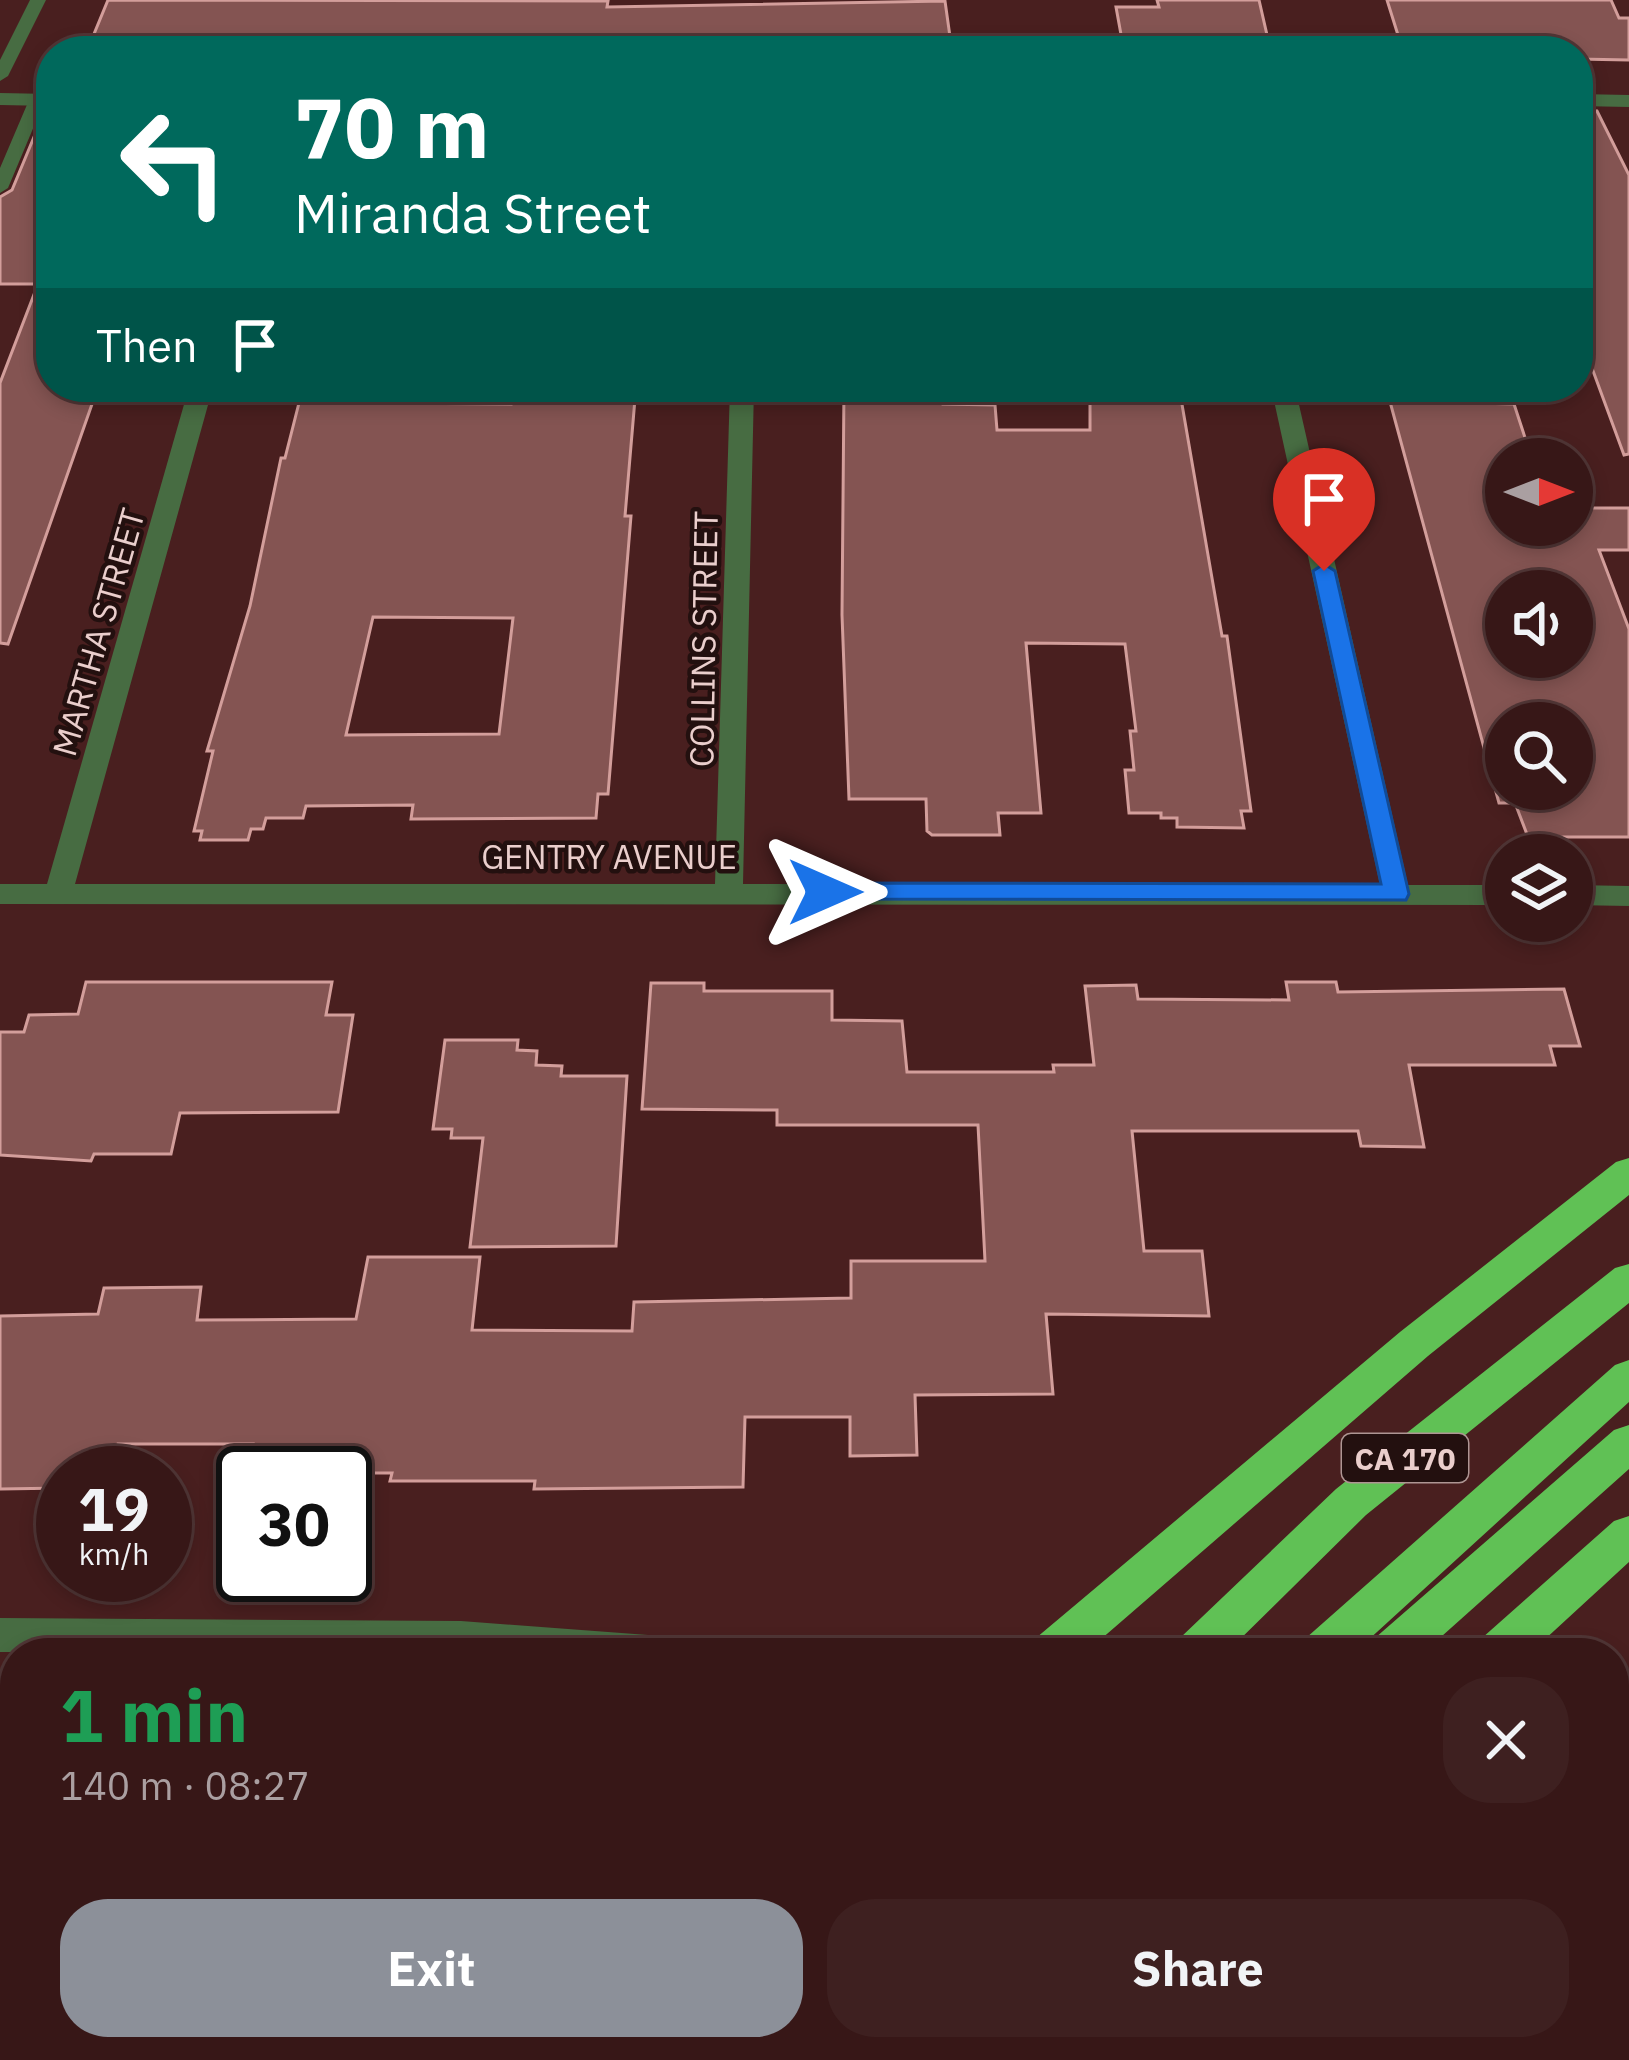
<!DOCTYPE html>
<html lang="en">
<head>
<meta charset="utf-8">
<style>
	body { margin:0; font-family:"IBM Plex Sans",sans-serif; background:#3e2020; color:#f1f3f6; height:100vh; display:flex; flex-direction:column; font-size:45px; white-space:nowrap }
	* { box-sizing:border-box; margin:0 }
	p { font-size:39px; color:#aa9fa1 }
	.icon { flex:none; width:66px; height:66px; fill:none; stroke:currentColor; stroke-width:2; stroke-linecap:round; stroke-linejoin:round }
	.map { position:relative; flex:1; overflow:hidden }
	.panel { position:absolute; left:0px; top:1638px; width:1629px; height:423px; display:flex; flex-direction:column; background:#371717; border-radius:48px 48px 0 0; box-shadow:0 6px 18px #0003,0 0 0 3px #513636 }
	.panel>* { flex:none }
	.banner { position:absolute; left:36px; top:36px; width:1557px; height:366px; border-radius:48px; box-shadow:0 6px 18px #0003,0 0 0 3px #513636; background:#00695c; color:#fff; overflow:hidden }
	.needle { width:78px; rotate:90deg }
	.buttons { position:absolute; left:1485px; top:438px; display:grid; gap:24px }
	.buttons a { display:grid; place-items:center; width:108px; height:108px; border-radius:50%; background:#371717; box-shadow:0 6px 18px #0003,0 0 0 3px #513636; font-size:60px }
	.speed { position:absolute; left:36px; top:1446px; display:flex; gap:24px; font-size:60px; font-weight:700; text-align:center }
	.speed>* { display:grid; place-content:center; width:156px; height:156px; border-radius:50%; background:#371717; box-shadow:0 6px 18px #0003,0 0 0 3px #513636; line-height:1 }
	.speed small { font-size:30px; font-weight:400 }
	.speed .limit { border:6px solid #111; border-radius:18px; background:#fff; color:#111 }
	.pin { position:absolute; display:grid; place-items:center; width:102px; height:102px; color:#fff; margin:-123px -51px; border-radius:50% 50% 50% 0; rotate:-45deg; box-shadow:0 0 12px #0007 }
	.pin .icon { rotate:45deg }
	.me { position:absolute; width:132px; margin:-66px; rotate:90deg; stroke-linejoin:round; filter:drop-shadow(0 0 9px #0008) }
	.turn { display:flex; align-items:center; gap:42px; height:252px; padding:0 60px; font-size:54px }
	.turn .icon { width:156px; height:156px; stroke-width:2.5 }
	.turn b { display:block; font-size:84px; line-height:102px }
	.then { display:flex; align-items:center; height:114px; padding:0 60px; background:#0003; gap:24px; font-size:45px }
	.round { display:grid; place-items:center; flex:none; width:126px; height:126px; border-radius:48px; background:#3e2020 }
	.headline { display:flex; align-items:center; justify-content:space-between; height:204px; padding:0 60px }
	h1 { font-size:72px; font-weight:700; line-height:90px; color:#1e9e55 }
	.cta { display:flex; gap:24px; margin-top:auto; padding:24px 60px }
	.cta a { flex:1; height:138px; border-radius:48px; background:#8c9099; color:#fff; font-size:48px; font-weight:700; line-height:138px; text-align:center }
	.cta a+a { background:#3e2020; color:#f1f3f6 }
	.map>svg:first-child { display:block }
</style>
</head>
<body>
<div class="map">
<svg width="1629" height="2060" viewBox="0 0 1629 2060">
	<rect width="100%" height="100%" fill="#491f1f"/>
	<path fill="#845452" stroke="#d39e9b" stroke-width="3" fill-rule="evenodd" d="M108,0L608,1L607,7L945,1L952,51H87Z
		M1157,0H1259L1270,48L1124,51L1116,7H1159Z
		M1387,0H1611L1619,18H1629V60L1578,59V51H1403Z
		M1578,110L1597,111L1629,175V454L1624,455L1578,330Z
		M34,137H51V387H98L8,644L0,643V383L38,284H0V197L12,190Z
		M307,387H381L379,403L511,404V400H548L550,387H636L625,516H631L608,794H598L596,818L411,819L413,805L306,806L303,818H266L263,829H251L248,840H200L202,831H194L213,751H207L250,606L281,458H285L300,399L305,398ZM373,617L513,618L499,734L346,735Z
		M844,387H942L943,404L995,405L997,430H1090V387H1179L1222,636H1227L1251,811H1241L1244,828L1177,827V818H1161V813H1129L1125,770H1134L1130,731H1136L1125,644L1026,643L1041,813H998L1000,835H932L927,831L926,799H849L842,615Z
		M1386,387H1436L1440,402L1514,404L1532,459H1506V525H1572V508H1629V550H1599L1629,629V837H1528L1515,803H1499ZM1506,591H1572V657H1506ZM1506,723H1572V789H1506Z
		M86,982H332L326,1015H353L338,1112L180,1113L171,1154H94L91,1161L0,1155V1032H24L29,1015L78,1014Z
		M1286,982H1336L1338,992L1564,989L1580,1046H1550L1555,1065H1409L1424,1147L1361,1146L1358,1131H1132L1144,1251H1202L1209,1316L1046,1314L1053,1394L915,1395L917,1455L850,1456V1417H745L743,1487L534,1489L535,1481H390L392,1473H248L253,1444H118L112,1473H63V1488L0,1489V1316L98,1314L104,1288L201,1287L197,1320L356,1319L368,1257H480L472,1330L632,1331L634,1302L851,1298V1261H985L978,1125H777V1110L642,1109L651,983H704V991H832V1020L902,1021L907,1072H1054L1053,1065H1094L1085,986L1136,985L1138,999L1289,1000Z
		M445,1040H518L517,1050L537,1051L536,1065L562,1066L561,1076H627L616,1246L470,1247L483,1138H451L452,1129H433Z"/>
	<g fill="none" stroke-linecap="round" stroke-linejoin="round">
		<path fill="#476c42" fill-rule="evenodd" d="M30,0H46L8,76L0,81V60Z
			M37,95L45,100L8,188L0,193V168L29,100Z"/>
		<path fill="#476c42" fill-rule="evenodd" d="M0,93L51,94V106L0,105Z
			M1578,94L1629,95V107L1578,106Z
			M189,387H213L75,884H715L730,387H754L743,884L1380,885L1271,387H1295L1408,885H1506V905L0,904V884H47Z
			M1572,885L1629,886V906L1572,905Z
			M0,1618L461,1621L648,1635L661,1640L666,1652H0Z"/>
		<path fill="#60c155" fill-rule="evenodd" d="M1629,1158V1195L1428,1356L1085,1653H1030L1036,1638L1400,1332L1616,1162Z
			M1629,1264V1303L1366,1515L1226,1653H1174L1180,1638L1336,1489L1615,1268Z
			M1629,1360V1402L1354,1653H1300L1306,1638L1615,1365Z
			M1629,1425V1469L1423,1653H1369L1375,1638L1614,1430Z
			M1629,1516V1562L1530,1653H1476L1482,1638L1614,1521Z
			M586,2046H644L638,2060H580Z
			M764,2046H820L814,2060H758Z
			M903,2046H960L954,2060H897Z
			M977,2046H1034L1028,2060H971Z
			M1094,2046H1151L1145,2060H1088Z"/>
	</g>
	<path fill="#1a73e8" stroke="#114b97" stroke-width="3" d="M1324,564L1335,571L1409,894L1406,900L816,899L812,892L825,883L1381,884L1313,571Z"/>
	<g text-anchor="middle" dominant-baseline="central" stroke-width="9" stroke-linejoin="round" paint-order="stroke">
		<rect fill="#23100f" stroke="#ae9593" stroke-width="3" x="1342" y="1434" width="126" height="48" rx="9"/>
		<g font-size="30" font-weight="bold" fill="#eacecc">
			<text x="1405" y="1458">CA 170</text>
		</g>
		<g font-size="33" fill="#eacecc" stroke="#23100f">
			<text transform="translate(98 632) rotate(-74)">MARTHA STREET</text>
			<text transform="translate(703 639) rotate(-89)">COLLINS STREET</text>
			<text x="609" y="856">GENTRY AVENUE</text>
		</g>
	</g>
</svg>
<div class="buttons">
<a><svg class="needle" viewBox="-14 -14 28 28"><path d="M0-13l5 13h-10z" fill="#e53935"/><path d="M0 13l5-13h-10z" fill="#aa9fa1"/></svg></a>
<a><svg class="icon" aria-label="sound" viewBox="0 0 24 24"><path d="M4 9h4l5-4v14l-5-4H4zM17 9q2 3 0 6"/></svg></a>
<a><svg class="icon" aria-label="search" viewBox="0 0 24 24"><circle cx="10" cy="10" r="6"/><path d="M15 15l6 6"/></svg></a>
<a><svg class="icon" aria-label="layers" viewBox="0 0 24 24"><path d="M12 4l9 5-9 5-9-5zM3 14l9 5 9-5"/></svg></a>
</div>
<div class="speed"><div>19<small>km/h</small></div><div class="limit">30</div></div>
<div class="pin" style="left:1324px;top:571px;background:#d93025"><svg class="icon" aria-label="arrive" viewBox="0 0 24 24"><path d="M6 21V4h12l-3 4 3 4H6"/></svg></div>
<svg class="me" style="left:825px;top:892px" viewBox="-20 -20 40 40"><path d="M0-17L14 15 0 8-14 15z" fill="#1a73e8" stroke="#fff" stroke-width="4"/></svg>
<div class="banner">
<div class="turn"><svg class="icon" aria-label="left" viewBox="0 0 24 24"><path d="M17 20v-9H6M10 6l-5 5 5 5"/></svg><div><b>70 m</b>Miranda Street</div></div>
<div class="then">Then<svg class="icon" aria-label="arrive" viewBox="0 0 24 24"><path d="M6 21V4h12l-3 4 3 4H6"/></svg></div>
</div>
<section class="panel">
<div class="headline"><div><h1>1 min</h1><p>140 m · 08:27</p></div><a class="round"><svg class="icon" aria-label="close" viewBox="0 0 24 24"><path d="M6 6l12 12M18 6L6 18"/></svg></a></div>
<div class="cta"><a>Exit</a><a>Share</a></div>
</section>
</div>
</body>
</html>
